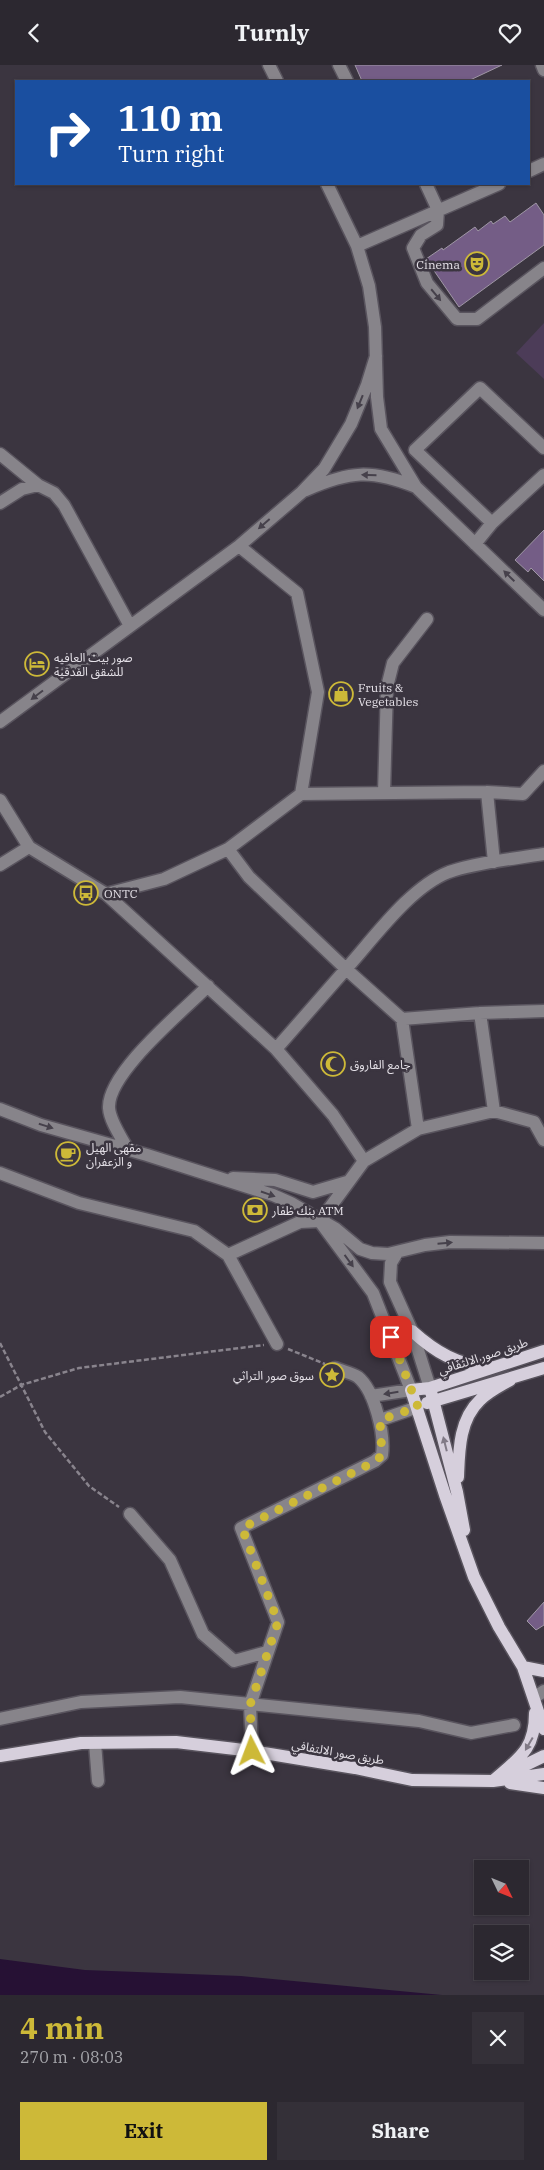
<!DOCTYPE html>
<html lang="en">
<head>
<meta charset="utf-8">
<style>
	body { margin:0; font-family:"IBM Plex Serif","Noto Sans Arabic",serif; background:#343038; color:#f1f3f6; height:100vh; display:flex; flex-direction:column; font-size:19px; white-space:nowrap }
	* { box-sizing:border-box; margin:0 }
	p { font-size:16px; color:#a6a6ab }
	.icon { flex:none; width:28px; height:28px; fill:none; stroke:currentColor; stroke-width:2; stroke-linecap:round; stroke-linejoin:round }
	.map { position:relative; height:1930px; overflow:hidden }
	.side { display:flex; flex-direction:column; background:#2c2830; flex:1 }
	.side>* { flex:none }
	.banner { position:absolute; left:15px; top:15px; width:515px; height:105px; border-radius:0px; box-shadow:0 1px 4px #0004,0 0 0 1px #48444c; background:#1a4fa0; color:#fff; overflow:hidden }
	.needle { width:32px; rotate:133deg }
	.buttons { position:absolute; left:474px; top:1795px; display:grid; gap:10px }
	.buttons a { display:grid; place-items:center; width:55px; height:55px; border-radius:0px; background:#2c2830; box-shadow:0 1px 4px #0004,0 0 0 1px #48444c; font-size:25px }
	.pin { position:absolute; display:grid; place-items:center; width:42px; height:42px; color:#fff; margin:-21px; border-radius:10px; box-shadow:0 2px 8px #0006 }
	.me { position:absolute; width:55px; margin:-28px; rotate:357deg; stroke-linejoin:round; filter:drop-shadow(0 0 4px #0008) }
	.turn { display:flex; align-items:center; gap:18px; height:105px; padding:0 20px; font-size:22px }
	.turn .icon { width:65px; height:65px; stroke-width:2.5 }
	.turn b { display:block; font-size:35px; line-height:42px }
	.round { display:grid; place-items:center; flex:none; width:52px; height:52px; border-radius:0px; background:#343038 }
	.headline { display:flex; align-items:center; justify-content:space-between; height:85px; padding:0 20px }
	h1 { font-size:30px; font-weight:700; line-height:38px; color:#cdb938 }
	.cta { display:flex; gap:10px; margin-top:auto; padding:10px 20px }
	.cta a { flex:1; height:58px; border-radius:0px; background:#cdb938; color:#111; font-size:20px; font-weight:700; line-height:58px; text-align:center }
	.cta a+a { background:#343038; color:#f1f3f6 }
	header { display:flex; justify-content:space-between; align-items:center; height:65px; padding:0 20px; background:#2c2830; font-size:22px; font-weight:700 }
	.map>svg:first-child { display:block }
</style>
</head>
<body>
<header><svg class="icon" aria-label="back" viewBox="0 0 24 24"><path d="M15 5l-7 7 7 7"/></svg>Turnly<svg class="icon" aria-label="heart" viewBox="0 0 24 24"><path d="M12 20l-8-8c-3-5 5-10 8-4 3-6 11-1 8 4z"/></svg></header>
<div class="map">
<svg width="544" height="1930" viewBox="0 0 544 1930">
	<rect width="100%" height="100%" fill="#3b3540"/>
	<path fill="#4c3c58" d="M544,258V314L516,288Z"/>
	<path fill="#261134" d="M0,1894L85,1905L241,1911L442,1930H0Z"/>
	<path fill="#745d86" stroke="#9f97a5" d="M355,0H502L468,16H362Z
		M536,138L544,150V180L459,242L426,194L442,183L443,185L475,162L478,166L491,156L493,159L505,151L510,157Z
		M544,465V516L531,503L528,507L515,495Z
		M544,1537V1560L536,1565L527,1556Z"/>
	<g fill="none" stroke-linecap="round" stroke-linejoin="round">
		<g stroke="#59545e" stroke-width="15">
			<path id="minor" d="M269,0L277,16
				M339,0L347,16
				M542,0L544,5
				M529,106L544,99
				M327,119L357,181L369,221L375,262L377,332L381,364L416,422L544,545
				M426,119L438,145L437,160L421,170L413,183L427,218L457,254H477L544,203
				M357,181L499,119
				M0,389L38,420
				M306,425C350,406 371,404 416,422
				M0,438L22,424L38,420L54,428L64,440L130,561
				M492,458L415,385L480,323L544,383
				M475,479L492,458L544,410
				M239,481L297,528L318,627L301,729
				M0,657L239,481L302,427L324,404L351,359L367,320L376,291
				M487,727L494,797
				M384,728L387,622L393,598L427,554
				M0,735L29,782L106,829L276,984L333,1050L364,1096
				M228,784L249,812L346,904C374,873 410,822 449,807C478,797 514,794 544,789
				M0,800L29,782
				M106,829L164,814L228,784L301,729L487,727L523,729L544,706
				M480,948L494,1046
				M402,954L418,1064
				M276,984L346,904L402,954L480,948L544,946
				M0,1044L41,1060L147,1090L273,1130L291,1138L336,1164L360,1184L372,1188L388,1189L425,1180L450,1177L544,1178
				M128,1085C122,1073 110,1057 109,1043C107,1008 183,946 208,921
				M0,1108L79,1138L194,1166L228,1190L277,1279
				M233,1113L275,1115L313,1127L347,1117
				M320,1156L364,1096L418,1064L494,1046L534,1057L544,1075
				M321,1158L373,1228L411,1325L371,1331
				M397,1188L391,1198L390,1217L412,1266L430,1323
				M228,1190L300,1157L320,1156
				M380,1355L418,1342
				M130,1449L170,1495L203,1569L234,1596L267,1587
				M535,1632L544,1626
				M0,1654L81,1637L180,1632L419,1656L471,1668L514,1660
				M95,1678L98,1716
				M252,1686L250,1640L278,1557L241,1463L375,1396L382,1390C385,1370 375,1326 358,1312C352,1308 342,1306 335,1303"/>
		</g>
		<g stroke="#59545e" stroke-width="15">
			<path id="major" d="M412,1266C433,1285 459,1303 488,1300
				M544,1286L430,1323L411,1325L445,1430L474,1512L499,1562L523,1602L544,1664
				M430,1323L457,1427L464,1465
				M427,1338L544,1303
				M458,1412C459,1386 459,1355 480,1335C489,1326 500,1321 510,1315
				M523,1602L544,1606
				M0,1691L81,1678L176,1677L252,1686L355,1703L412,1715L493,1716L544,1709
				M509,1708L544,1691
				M493,1716C519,1693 535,1685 535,1648
				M510,1718L544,1723"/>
		</g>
		<path stroke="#89848d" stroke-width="2.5" stroke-dasharray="5 2.5" stroke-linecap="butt" d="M0,1278L45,1367L89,1421L119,1442
			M288,1284L325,1299
			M0,1332L21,1320L79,1303L264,1280"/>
		<use href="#minor" stroke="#87848a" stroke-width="12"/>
		<use href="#major" stroke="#d6cfdc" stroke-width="12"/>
	</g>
	<defs><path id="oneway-solid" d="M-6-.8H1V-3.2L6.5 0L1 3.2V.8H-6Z" transform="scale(1.25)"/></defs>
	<g fill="#46414b">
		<use href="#oneway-solid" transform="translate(436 230) rotate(50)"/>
		<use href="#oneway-solid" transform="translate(360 337) rotate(112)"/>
		<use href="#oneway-solid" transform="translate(369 410) rotate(-178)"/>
		<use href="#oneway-solid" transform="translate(264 459) rotate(139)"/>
		<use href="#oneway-solid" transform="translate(509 511) rotate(-136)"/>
		<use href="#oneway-solid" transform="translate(37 630) rotate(143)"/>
		<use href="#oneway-solid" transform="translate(46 1061) rotate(17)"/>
		<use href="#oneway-solid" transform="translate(268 1129) rotate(19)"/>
		<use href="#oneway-solid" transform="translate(445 1178) rotate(-5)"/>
		<use href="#oneway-solid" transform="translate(349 1196) rotate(54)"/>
		<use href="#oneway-solid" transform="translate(391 1328) rotate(171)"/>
	</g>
	<g fill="#817a86">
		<use href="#oneway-solid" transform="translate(445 1379) rotate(-104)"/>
		<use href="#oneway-solid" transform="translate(529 1679) rotate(120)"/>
	</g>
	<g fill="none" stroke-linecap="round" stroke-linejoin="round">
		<path stroke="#cdb938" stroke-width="9" stroke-dasharray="0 16.2" d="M252,1686L250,1640L278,1557L242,1463L376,1396L382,1390L380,1355L418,1342L391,1272"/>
	</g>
	<defs>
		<g id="theatre-ring" transform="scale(1.25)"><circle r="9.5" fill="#3b3540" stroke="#cdb938" stroke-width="1.5"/><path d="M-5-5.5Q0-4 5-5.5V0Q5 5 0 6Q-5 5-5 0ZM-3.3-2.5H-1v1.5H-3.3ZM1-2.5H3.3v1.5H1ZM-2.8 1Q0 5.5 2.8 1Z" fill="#cdb938"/></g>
		<g id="hotel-ring" transform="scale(1.25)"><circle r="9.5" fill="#3b3540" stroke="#cdb938" stroke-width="1.5"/><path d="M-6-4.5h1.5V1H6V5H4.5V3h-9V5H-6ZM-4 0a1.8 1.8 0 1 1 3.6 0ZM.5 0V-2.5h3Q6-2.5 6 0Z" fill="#cdb938"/></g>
		<g id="shop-ring" transform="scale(1.25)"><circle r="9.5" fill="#3b3540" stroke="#cdb938" stroke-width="1.5"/><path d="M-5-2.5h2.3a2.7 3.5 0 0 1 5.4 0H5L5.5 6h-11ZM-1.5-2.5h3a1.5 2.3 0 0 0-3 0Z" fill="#cdb938"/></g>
		<g id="bus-ring" transform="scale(1.25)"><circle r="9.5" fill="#3b3540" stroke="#cdb938" stroke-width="1.5"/><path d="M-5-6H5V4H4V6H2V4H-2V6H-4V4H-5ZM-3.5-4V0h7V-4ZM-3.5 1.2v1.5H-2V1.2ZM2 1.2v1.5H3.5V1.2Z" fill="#cdb938"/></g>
		<g id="mosque-ring" transform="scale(1.25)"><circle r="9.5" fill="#3b3540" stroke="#cdb938" stroke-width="1.5"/><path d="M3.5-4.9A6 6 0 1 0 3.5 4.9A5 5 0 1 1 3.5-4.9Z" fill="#cdb938"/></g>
		<g id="cafe-ring" transform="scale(1.25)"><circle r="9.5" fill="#3b3540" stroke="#cdb938" stroke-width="1.5"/><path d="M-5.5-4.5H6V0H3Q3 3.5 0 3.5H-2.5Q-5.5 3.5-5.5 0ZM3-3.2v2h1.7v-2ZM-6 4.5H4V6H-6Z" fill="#cdb938"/></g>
		<g id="bank-ring" transform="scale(1.25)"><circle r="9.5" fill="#3b3540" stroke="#cdb938" stroke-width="1.5"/><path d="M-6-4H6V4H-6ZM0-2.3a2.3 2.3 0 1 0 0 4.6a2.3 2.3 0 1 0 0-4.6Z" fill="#cdb938"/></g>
		<g id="sight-ring" transform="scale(1.25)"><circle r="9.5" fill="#3b3540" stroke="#cdb938" stroke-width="1.5"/><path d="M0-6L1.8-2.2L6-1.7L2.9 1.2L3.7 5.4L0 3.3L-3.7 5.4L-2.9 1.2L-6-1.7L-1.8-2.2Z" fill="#cdb938"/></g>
	</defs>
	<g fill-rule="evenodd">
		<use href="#theatre-ring" x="477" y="199"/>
		<use href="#hotel-ring" x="37" y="599"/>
		<use href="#shop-ring" x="341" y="629"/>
		<use href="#bus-ring" x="86" y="828"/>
		<use href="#mosque-ring" x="333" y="999"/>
		<use href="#cafe-ring" x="68" y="1089"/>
		<use href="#bank-ring" x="255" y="1145"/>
		<use href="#sight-ring" x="332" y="1310"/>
	</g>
	<g text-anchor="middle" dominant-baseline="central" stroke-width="5" stroke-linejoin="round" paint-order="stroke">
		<g font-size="12" fill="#e4e0e7" stroke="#3b3540" text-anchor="start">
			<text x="460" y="199" text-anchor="end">Cinema</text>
			<text x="54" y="592">صور بيت العافيه<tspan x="54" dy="14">للشقق الفدقية</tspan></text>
			<text x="358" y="622">Fruits &amp;<tspan x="358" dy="14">Vegetables</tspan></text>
			<text x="104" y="828">ONTC</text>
			<text x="350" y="999">جامع الفاروق</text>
			<text x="86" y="1082">مقهى الهيل<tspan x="86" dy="14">و الزعفران</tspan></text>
			<text x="272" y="1145">بنك ظفار ATM</text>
			<text x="314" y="1310" text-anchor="end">سوق صور التراثي</text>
		</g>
		<g font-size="12" fill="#e4e0e7" stroke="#3b3540">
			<text transform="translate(483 1291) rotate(-18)">طريق صور الالتفافي</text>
			<text transform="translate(338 1687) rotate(10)">طريق صور الالتفافي</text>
		</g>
	</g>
</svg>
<div class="buttons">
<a><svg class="needle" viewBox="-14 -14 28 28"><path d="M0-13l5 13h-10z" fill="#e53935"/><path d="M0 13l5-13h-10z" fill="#a6a6ab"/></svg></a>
<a><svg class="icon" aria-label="layers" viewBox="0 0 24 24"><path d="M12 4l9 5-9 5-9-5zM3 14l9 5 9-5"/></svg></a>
</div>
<div class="pin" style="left:391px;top:1272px;background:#d93025"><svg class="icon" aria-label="arrive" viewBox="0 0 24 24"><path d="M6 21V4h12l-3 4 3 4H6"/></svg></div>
<svg class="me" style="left:252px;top:1686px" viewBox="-20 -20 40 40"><path d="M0-17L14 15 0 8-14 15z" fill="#cdb938" stroke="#fff" stroke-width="4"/></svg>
<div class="banner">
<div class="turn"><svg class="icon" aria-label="right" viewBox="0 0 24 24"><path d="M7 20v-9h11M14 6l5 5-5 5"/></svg><div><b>110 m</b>Turn right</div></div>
</div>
</div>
<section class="side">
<div class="headline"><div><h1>4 min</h1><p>270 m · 08:03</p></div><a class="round"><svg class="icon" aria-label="close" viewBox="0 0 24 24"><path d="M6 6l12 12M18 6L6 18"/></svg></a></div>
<div class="cta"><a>Exit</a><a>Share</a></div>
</section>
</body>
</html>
